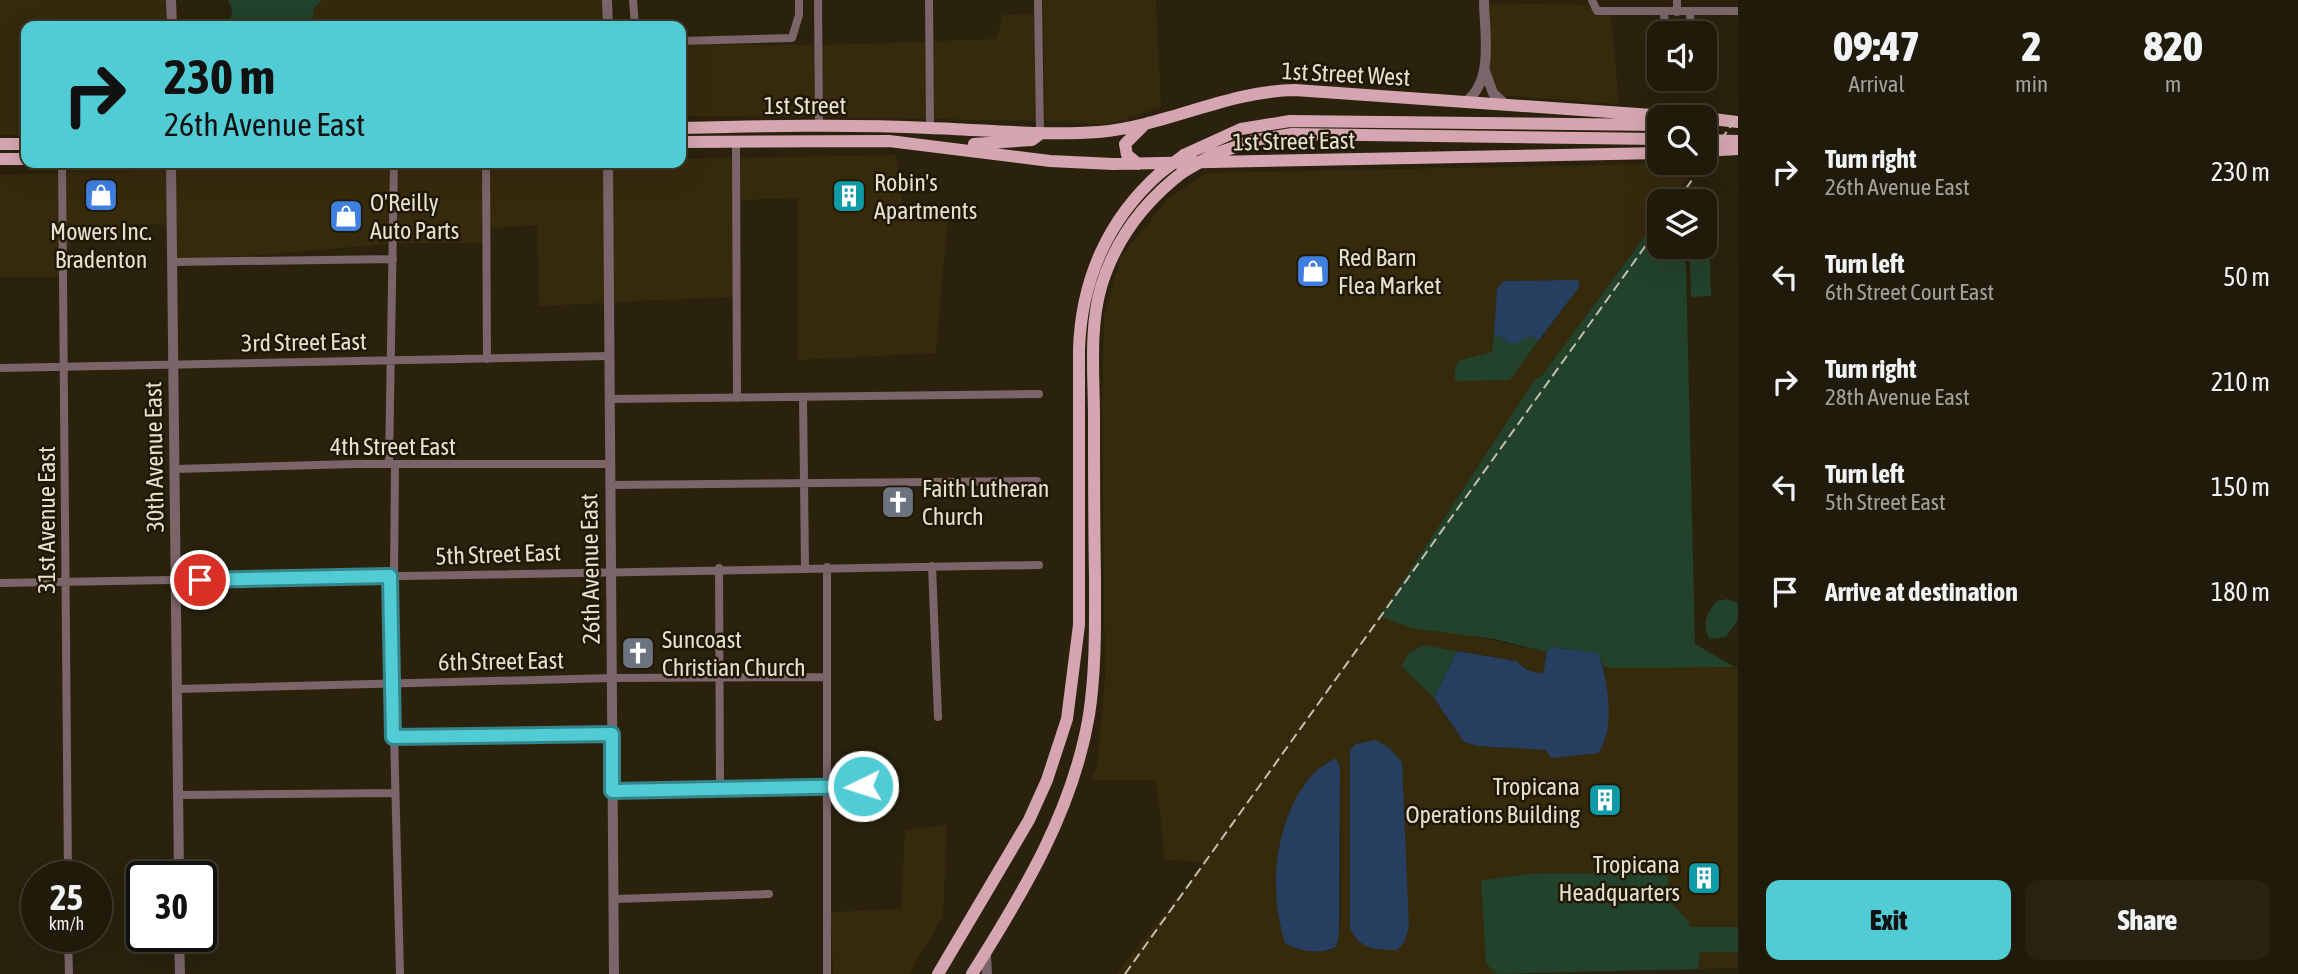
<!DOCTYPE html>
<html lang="en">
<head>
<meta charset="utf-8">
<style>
	body { margin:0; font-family:"Asap Condensed",sans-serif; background:#282313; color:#f1f3f6; height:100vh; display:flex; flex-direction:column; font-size:26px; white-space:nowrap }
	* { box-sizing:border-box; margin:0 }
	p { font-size:23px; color:#a2a19c }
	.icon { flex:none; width:38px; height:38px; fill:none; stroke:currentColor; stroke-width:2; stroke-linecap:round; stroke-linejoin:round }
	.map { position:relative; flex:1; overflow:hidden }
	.panel { display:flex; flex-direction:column; background:#201a0a; width:560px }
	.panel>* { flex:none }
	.banner { position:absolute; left:21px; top:21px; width:665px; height:147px; border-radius:14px; box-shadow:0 7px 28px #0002,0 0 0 2px #3d382b; background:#51ccd4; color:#111; overflow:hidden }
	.buttons { position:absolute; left:1647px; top:21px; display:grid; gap:14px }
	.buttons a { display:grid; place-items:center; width:70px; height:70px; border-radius:14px; background:#201a0a; box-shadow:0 7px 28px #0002,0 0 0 2px #3d382b; font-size:35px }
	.speed { position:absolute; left:21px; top:861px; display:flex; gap:14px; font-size:35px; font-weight:700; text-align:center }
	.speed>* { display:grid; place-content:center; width:91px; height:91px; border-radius:50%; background:#201a0a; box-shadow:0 7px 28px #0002,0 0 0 2px #3d382b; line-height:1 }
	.speed small { font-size:18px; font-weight:400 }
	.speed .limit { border:4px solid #111; border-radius:10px; background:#fff; color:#111 }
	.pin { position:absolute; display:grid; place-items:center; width:60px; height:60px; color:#fff; margin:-30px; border:4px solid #fff; border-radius:50%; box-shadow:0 2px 7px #0007 }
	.me { position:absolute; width:77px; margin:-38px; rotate:266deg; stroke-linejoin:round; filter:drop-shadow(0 0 5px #0008) }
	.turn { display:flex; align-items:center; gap:24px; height:147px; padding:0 28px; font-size:32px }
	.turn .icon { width:91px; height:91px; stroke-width:2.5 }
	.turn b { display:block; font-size:49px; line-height:60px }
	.eta { display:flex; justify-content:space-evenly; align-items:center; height:119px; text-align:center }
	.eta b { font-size:42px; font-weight:800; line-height:49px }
	.button { display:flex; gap:14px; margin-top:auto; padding:14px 28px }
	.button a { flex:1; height:80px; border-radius:14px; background:#51ccd4; color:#111; font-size:28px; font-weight:800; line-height:80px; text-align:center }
	.button a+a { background:#282313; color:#f1f3f6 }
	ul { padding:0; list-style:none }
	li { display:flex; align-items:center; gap:21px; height:105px; padding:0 28px }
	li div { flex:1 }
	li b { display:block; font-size:26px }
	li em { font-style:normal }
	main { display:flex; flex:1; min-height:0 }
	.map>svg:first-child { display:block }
</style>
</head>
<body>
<main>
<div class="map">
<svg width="1738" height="974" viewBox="0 0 1738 974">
	<rect width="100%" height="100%" fill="#2a220d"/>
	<path fill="#362a0d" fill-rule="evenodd" d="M0,0H167V26H26V135H0Z
		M322,0H603V26H311L314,9Z
		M1043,0H1156L1161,107L1109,125L1045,121Z
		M1488,3L1589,5L1596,16L1611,15L1619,104L1498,95L1489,67Z
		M1034,14L1036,121L934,119L933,41L997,39L1002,15Z
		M925,42L926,119L823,117L822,45Z
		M681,45H814L815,117L681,116Z
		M896,155L903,206L948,215L936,353L798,360V198L740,200L741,158Z
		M733,158V297L613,302L611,163H681V159Z
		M482,163V243H397L399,165Z
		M490,163H603L605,303L539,306L537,225L490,228Z
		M1699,163L1671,201H1659V217L1541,377L1536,378L1380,616L1547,652L1543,674L1527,670L1516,661L1424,645L1409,653L1401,666L1432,695L1464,742L1477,746L1547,750L1605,743L1606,697L1603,666L1738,667V927L1690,928L1688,921L1669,900L1668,872L1527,874L1481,880L1486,964L1497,974H1116L1206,862L1165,860L1156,780H1091L1097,766L1105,678L1102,404L1104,315L1121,256L1169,198L1207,173ZM1578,280L1580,286L1510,380L1460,360L1492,352ZM1340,768L1341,917L1336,947L1330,951L1322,950ZM1407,906L1409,927L1397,950L1370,949Z
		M391,165L389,244L245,256L177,258L175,169Z
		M167,169V225L134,224L131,238H73L67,254L66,172Z
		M58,173L59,277H0V175Z
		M947,825L943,916L909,974H833L831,912L901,909L905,830Z
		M1700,952H1738V968L1698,969Z"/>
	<path fill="#22422b" d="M228,0H322L314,9L311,26H230L232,9Z
		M1659,217V247H1684L1686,266L1695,644L1735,667L1612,668L1603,666L1598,653L1551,647L1547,652L1494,639L1411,628L1380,616L1536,378L1541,377Z
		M1690,260H1710L1711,296L1691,297Z
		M1494,333L1510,342L1530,336L1539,340L1510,380L1455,381V369L1460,360L1492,352Z
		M1728,599L1738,603V620L1726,637L1710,639C1701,625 1707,612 1717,601Z
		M1424,645L1457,651L1434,698L1401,666L1409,653Z
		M1668,872L1669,900L1688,921L1690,927H1738V952H1700L1698,969L1497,974L1486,964L1481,880L1527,874Z"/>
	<path fill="#263e60" d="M1578,280L1580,286L1539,340L1530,336L1512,345L1494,333L1497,289L1504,281Z
		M1551,647L1598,653C1608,680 1616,729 1598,753L1551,758L1546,750L1477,746L1464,742L1434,698L1457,651L1516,661L1527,670L1543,674L1547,652Z
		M1376,740L1388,747L1402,762L1409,927L1404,943L1397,950C1375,950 1360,950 1350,928V750L1356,744Z
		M1336,758L1340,768L1339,934L1336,947C1322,955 1298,951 1285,943C1268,889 1274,817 1314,773C1320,767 1329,762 1336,758Z"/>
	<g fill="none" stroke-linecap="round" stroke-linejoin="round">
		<path stroke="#7b646a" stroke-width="8" d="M633,0L635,26
			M818,0L819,126
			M929,0L930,128
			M1038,0L1040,133
			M1592,0L1597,11H1738
			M1677,0V12
			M1664,11L1665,33
			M1690,12L1691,33
			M681,41L792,38L799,15V0
			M736,141L737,398
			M62,163L68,877
			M486,163L487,359
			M173,262L393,259
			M0,368L609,356
			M803,397L805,567
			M610,399L1039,394
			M389,464L394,163
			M176,469L355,464H610
			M610,485L1037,481
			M932,566L938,717
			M719,568L720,790
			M390,576L400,974
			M394,576L395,464
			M0,583L1039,565
			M177,689L612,678L827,677
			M393,737L612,734
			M613,791L863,786
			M178,795L395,793
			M615,899L769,894
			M68,936L69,974
			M827,974V567"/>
		<path stroke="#7b646a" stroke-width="10" d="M171,0L172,26
			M607,0L608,26
			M1485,71L1493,93L1506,105
			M1465,102C1495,82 1484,31 1484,0
			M171,163L179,877
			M608,163L614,974
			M179,936L180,974
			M986,954L987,974"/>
		<path stroke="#d5a6b1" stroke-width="12" d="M1704,118L1738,122
			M681,128C764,126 847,124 930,128C986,130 1043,136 1099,132C1166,126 1228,91 1295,90L1681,117
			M1704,140L1738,141
			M681,142L889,141L1050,161L1113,164L1659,153
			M0,144H26
			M974,144L1032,140L1040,134
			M1704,151L1738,149
			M1184,155L1241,129L1290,121L1659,125
			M1212,155L1255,140L1292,134L1659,139
			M0,159H26
			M1138,164L1127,155L1125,144L1143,126
			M938,974L1029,820L1047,780L1067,719L1079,625V350C1081,280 1108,219 1160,173
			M972,974C1023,893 1073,811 1089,715C1096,669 1095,624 1095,577C1094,524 1094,471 1094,418C1094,375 1089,329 1101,287C1115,240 1145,201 1183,172"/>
		<path stroke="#c4beb0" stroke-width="2" stroke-dasharray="10 5" stroke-linecap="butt" d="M1677,201L1738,116
			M1125,974L1659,227"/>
		<path stroke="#d5a6b1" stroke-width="12" d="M1183,172L1212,155
			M1160,173L1184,155"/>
	</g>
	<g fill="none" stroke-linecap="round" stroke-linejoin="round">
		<g stroke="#35858a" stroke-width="18">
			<path id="route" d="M200,580L390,576L393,737L612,734V791L863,786"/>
		</g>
		<use href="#route" stroke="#51ccd4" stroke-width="12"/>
	</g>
	<defs>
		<g id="shop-square" transform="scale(1.75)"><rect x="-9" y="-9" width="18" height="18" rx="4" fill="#3f7fe0" stroke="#211804"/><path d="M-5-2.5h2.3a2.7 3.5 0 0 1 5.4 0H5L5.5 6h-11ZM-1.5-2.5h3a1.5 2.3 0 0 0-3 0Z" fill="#fff"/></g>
		<g id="building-square" transform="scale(1.75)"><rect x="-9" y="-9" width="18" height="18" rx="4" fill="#0f9aa8" stroke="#211804"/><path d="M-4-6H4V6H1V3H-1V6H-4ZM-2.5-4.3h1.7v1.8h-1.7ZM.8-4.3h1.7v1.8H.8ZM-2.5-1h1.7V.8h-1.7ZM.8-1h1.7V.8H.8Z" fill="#fff"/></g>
		<g id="church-square" transform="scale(1.75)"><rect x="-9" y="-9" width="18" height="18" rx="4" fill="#6b7280" stroke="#211804"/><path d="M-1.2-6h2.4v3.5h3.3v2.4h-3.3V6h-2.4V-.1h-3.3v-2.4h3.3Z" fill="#fff"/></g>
	</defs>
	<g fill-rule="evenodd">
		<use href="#shop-square" x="101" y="195"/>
		<use href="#building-square" x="849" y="196"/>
		<use href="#shop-square" x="346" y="216"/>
		<use href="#shop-square" x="1313" y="271"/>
		<use href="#church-square" x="898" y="502"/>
		<use href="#church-square" x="638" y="653"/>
		<use href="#building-square" x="1605" y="800"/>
		<use href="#building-square" x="1704" y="878"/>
	</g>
	<g text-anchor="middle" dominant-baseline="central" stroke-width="5" stroke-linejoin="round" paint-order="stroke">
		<g font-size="24" fill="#e5e0d3" stroke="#211804">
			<text transform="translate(1346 74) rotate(3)">1st Street West</text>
			<text x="805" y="105">1st Street</text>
			<text transform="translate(1294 141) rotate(-1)">1st Street East</text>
			<text transform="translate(304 342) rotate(-1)">3rd Street East</text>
			<text x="393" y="446">4th Street East</text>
			<text transform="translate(154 457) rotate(-91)">30th Avenue East</text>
			<text transform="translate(46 520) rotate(-90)">31st Avenue East</text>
			<text transform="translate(498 554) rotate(-2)">5th Street East</text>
			<text transform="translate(590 569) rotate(-91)">26th Avenue East</text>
			<text transform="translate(501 661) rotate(-1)">6th Street East</text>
		</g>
		<g font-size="24" fill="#e5e0d3" stroke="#211804" text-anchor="start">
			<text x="874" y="182">Robin's<tspan x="874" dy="28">Apartments</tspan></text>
			<text x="370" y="202">O'Reilly<tspan x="370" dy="28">Auto Parts</tspan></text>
			<text x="101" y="231" text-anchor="middle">Mowers Inc.<tspan x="101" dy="28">Bradenton</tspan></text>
			<text x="1338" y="257">Red Barn<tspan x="1338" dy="28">Flea Market</tspan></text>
			<text x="922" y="488">Faith Lutheran<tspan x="922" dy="28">Church</tspan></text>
			<text x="662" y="639">Suncoast<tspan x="662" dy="28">Christian Church</tspan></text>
			<text x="1580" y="786" text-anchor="end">Tropicana<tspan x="1580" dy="28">Operations Building</tspan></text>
			<text x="1680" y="864" text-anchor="end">Tropicana<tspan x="1680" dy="28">Headquarters</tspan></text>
		</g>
	</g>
</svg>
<div class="buttons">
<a><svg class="icon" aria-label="sound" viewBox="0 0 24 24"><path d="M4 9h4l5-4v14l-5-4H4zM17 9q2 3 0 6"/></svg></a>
<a><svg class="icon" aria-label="search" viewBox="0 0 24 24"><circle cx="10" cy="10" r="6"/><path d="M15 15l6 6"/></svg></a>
<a><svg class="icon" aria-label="layers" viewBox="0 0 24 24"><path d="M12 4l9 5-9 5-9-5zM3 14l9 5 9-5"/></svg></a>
</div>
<div class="speed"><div>25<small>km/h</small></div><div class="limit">30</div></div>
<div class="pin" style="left:200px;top:580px;background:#d93025"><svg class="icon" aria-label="arrive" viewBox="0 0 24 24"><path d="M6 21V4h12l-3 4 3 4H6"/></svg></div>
<svg class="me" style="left:863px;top:786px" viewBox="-20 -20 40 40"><circle r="17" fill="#51ccd4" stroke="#fff" stroke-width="3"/><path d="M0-11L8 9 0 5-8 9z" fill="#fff"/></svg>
<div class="banner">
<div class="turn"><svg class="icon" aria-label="right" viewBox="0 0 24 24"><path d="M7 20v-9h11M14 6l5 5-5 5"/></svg><div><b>230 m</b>26th Avenue East</div></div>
</div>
</div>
<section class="panel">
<div class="eta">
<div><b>09:47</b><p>Arrival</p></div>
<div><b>2</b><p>min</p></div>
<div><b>820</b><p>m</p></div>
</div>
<ul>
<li><svg class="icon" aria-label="right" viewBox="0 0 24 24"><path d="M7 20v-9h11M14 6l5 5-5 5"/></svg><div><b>Turn right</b><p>26th Avenue East</p></div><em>230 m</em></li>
<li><svg class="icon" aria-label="left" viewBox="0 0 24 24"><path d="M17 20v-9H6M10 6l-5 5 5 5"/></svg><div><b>Turn left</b><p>6th Street Court East</p></div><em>50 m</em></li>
<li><svg class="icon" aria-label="right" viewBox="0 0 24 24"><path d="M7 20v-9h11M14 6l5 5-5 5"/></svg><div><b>Turn right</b><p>28th Avenue East</p></div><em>210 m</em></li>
<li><svg class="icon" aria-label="left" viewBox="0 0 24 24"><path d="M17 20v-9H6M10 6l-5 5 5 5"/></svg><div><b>Turn left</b><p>5th Street East</p></div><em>150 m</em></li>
<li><svg class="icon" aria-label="arrive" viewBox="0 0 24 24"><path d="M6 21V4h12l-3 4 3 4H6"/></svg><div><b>Arrive at destination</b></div><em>180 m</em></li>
</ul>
<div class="button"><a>Exit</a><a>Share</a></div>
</section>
</main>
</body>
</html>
